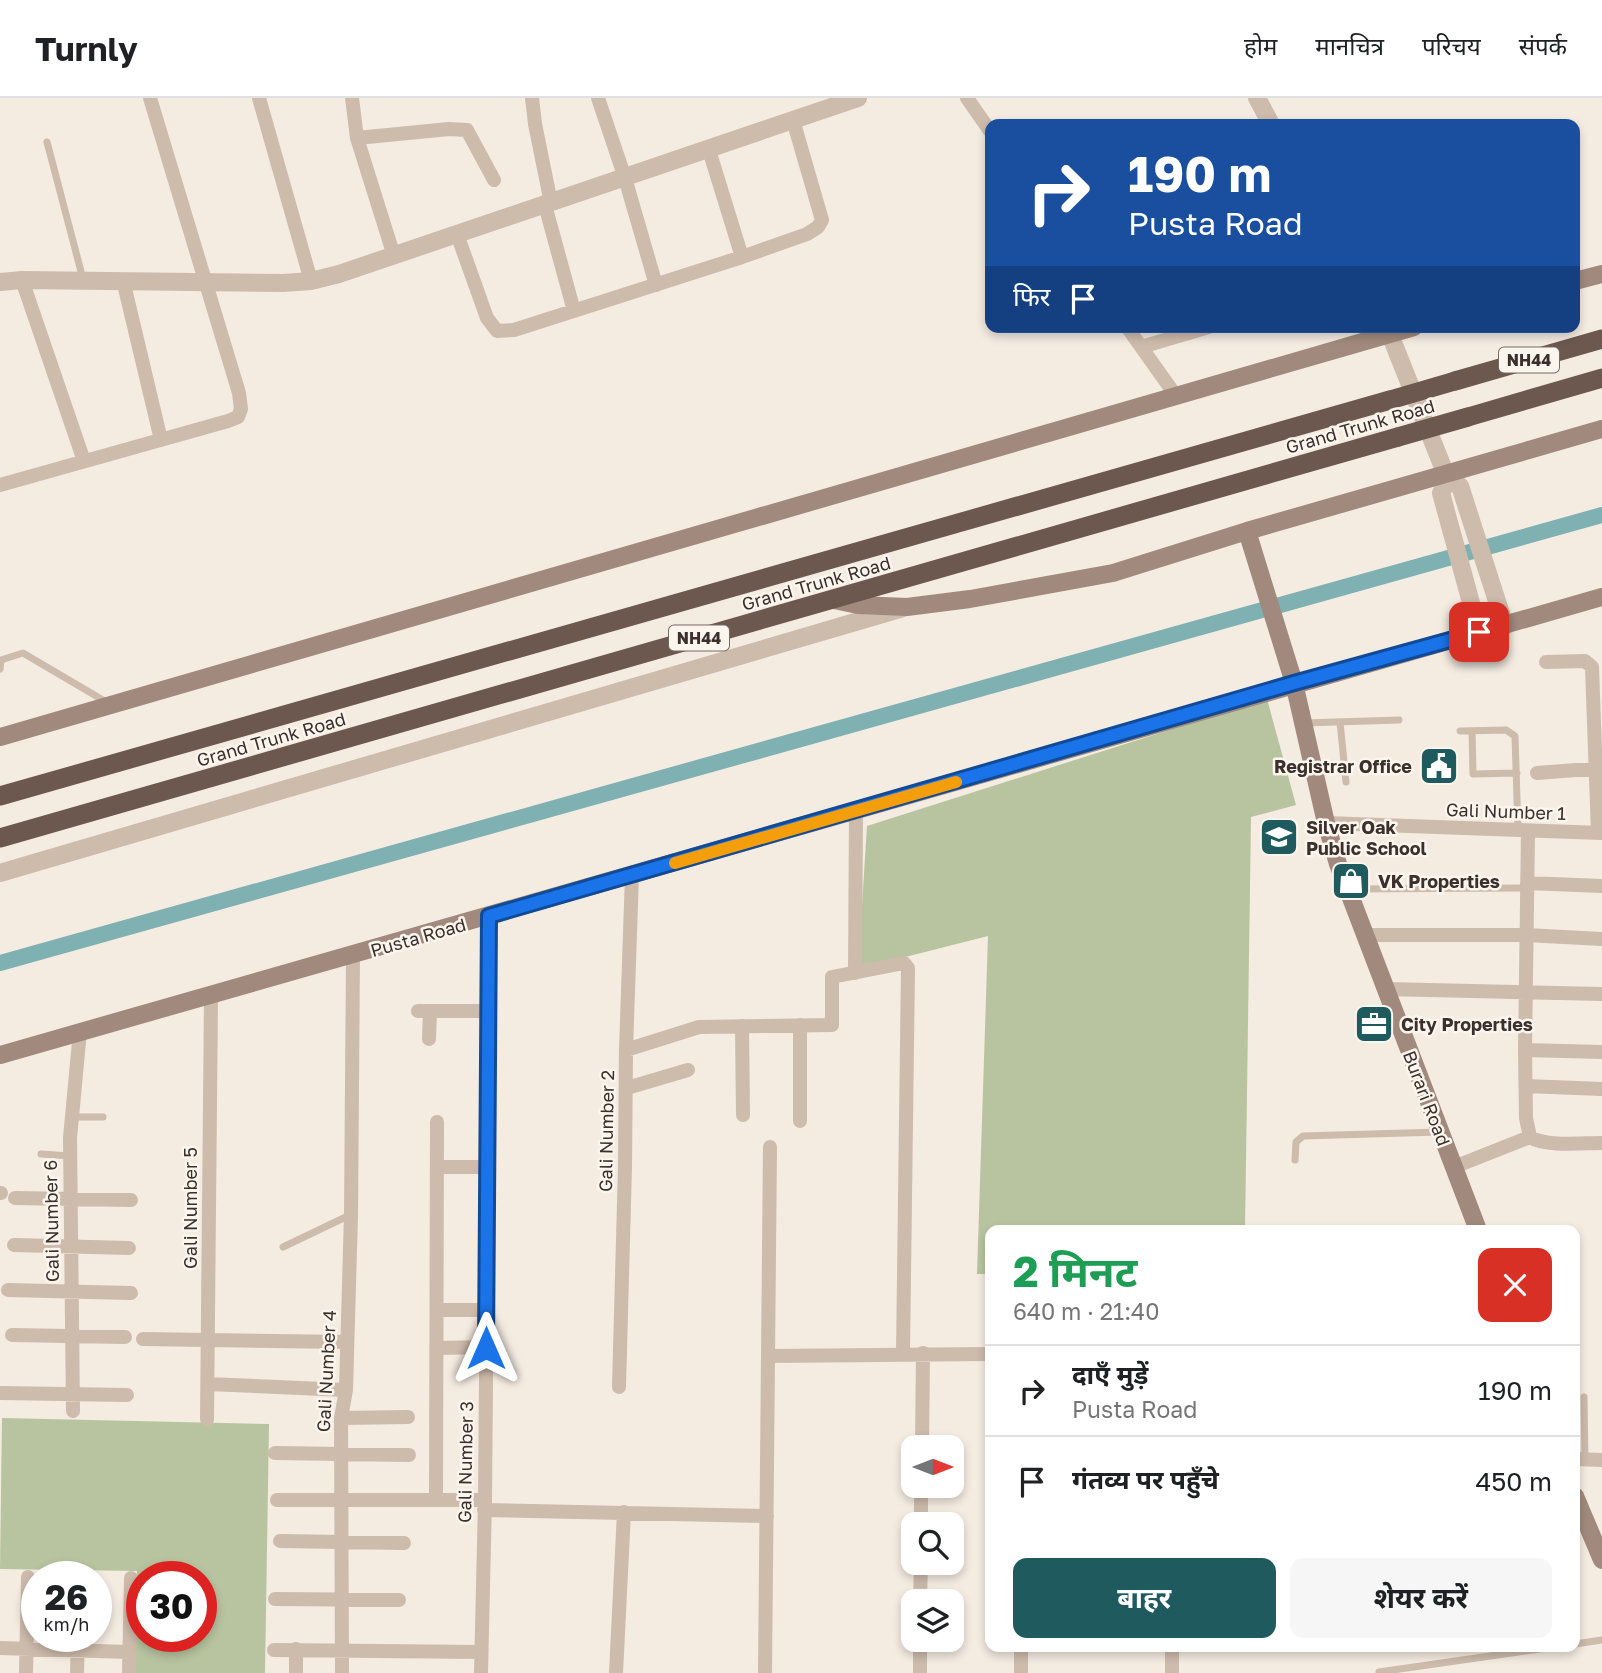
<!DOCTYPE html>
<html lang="hi">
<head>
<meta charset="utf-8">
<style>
	body { margin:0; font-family:"Golos Text","Noto Sans Devanagari",sans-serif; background:#f6f6f6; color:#202124; height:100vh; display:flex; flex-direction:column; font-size:26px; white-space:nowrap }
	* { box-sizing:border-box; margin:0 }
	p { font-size:23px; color:#757577 }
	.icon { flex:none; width:38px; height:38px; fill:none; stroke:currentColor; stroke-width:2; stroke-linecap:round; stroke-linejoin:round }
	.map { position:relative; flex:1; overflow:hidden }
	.side { position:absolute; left:985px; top:1127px; width:595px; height:427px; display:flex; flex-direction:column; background:#fff; border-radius:14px; box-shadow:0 4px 10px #0003 }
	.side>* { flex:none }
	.guide { position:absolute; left:985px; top:21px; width:595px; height:214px; border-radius:14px; box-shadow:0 4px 10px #0003; background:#1a4fa0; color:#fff; overflow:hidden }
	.needle { width:46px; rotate:90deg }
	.fabs { position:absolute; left:901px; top:1337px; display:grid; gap:14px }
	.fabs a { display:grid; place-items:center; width:63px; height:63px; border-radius:14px; background:#fff; box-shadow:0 4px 10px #0003; font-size:35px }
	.speed { position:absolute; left:21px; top:1463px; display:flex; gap:14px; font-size:35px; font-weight:700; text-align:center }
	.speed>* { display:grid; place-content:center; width:91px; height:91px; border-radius:50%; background:#fff; box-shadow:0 4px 10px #0003; line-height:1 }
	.speed small { font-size:18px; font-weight:400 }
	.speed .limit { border:10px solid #d22; background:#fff; color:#111 }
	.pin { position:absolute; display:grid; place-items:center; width:60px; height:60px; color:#fff; margin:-30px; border-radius:14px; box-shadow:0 4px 10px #0006 }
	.me { position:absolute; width:77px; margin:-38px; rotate:0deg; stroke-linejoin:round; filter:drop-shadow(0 0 5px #0008) }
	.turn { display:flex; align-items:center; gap:24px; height:147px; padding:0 28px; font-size:32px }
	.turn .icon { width:91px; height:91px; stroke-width:2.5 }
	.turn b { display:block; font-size:49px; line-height:60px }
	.then { display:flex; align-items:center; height:66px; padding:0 28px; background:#0003; gap:14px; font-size:26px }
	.round { display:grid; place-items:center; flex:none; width:74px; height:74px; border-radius:14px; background:#f6f6f6 }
	.summary { display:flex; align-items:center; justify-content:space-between; height:119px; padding:0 28px }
	h1 { font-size:42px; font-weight:700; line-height:52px; color:#1e9e55 }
	.action { display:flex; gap:14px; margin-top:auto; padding:14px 28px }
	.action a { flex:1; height:80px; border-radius:14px; background:#1f5a5e; color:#fff; font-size:28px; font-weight:700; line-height:80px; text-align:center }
	.action a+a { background:#f6f6f6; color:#202124 }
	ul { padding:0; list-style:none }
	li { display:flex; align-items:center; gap:21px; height:91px; padding:0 28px; border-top:2px solid #e0e0e0 }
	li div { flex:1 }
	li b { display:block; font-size:26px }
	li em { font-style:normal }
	header { display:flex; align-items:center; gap:42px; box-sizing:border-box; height:98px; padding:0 35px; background:#fff; border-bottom:2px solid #e0e0e0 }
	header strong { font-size:33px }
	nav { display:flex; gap:38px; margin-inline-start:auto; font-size:24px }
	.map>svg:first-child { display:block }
</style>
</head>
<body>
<header>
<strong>Turnly</strong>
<nav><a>होम</a><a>मानचित्र</a><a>परिचय</a><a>संपर्क</a></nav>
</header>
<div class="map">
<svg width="1602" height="1575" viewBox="0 0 1602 1575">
	<rect width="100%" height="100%" fill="#f4ebe1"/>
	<path fill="#b8c4a0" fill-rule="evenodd" d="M1267,601L1296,707L1251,719L1245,1132H990V1176H977L988,838L858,871L867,728Z
		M2,1320L269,1326L265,1575H135L137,1473L0,1471ZM142,1479H201V1538H142Z"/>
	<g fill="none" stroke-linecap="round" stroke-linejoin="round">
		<path stroke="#7fb0b2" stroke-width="16" d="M0,865L1602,417"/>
		<path stroke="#cdbbac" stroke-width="7" d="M47,44L83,181
			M0,571L1,562L23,555L108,605
			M1340,624L1346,684
			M1304,625L1399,622
			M1460,633L1506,632L1515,638L1518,732
			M1472,633L1473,676L1517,675
			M1347,791L1527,790
			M72,1019H103
			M41,1056L70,1058
			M1295,1062L1296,1044L1303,1038L1440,1034
			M283,1149L350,1117
			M1584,1299L1585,1361
			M1575,1546L1602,1542
			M1379,1574L1553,1549"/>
		<path stroke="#cdbbac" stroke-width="14" d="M259,0L311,183
			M352,0L357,40L394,158
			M532,0L535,26L551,105
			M598,0L625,80L656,187
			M967,0L990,33
			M357,40L449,31L467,32L494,82
			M709,52L742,159
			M545,107L574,213
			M457,136L487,220L497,233L514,232L742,159L807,136L818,129L822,122L793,22
			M22,182L84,363
			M123,182L161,342
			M1127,229L1176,298
			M1141,249L1209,229
			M0,387L228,323L238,319L241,311L239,295L150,0
			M1546,564L1585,563L1592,569L1598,735
			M1537,675L1602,670
			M1326,725L1602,735
			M1528,733L1525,952L1526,1020L1530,1039
			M1527,785L1602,788
			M1364,837H1526L1602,841
			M855,875L856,713
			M1385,891L1602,896
			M418,913H489
			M800,927V1023
			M742,928L743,1017
			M429,941L430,913
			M626,952L699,929L832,927V879L904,865L908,870L903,1255
			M1525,952L1602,954
			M1526,988L1602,991
			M627,990L688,972
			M437,1069H488
			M1454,1069L1530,1039C1546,1049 1583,1045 1602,1045
			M0,1095H1
			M15,1100L131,1102
			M14,1147L129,1150
			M8,1192L131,1195
			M437,1212H486
			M12,1237L125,1239
			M143,1241L347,1244
			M437,1250L486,1249
			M769,1258L990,1256
			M208,1286L346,1292
			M619,1289L625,1068L626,952L632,777
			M0,1295L127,1297
			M73,1313L70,1040L80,933
			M341,1320L408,1319
			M207,1321L211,898
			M922,1349L923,1255
			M275,1355L409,1357
			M1575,1361L1602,1362
			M277,1402H485
			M436,1402L437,1024
			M484,1412L767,1418
			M921,1426V1388
			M280,1443L404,1445
			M275,1501L399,1502
			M920,1503L921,1465
			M0,1550L129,1554
			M274,1552L481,1554
			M26,1575L28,1479
			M77,1575L78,1538
			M129,1575L131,1480
			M296,1575V1551
			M342,1575L341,1320L346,1292L351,1117L353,857
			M481,1575L485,1402L490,818
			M616,1575L624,1414
			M765,1575L770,1049
			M920,1575V1542
			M1021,1575V1549
			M1172,1575V1549"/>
		<path stroke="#cdbbac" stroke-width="18" d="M1257,0L1271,26
			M0,184L22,182L283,185L311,183L339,176L858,0
			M1387,229L1448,382L1460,388L1505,528
			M1448,382L1441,395L1479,534
			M0,775L903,510"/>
		<path stroke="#a18a7d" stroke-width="18" d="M1575,183L1602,176
			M1247,433L1294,585L1326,725L1338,766L1478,1132
			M834,502L858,507L907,509L970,501L1113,475L1247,433L1602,331
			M0,639L1414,229
			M0,957L1602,499
			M1575,1398L1602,1462"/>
		<path stroke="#6c584f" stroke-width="19" d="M1455,283L1602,241
			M1468,319L1602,280
			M0,698L1390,302
			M0,740L1398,339"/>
		<path stroke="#6c584f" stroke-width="19" d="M1390,302L1455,283
			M1398,339L1468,319"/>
	</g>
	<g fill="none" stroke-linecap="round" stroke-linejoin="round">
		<g stroke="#114b97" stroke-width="18">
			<path id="route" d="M486,1250L489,818L1294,585L1479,534"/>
		</g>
		<use href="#route" stroke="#1a73e8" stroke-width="12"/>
		<path stroke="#f59e0b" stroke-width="12" d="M675,765L956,684"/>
	</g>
	<defs>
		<g id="civic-square" transform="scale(2.0125)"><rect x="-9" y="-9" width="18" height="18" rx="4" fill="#1f5a5e" stroke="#fbf5ee"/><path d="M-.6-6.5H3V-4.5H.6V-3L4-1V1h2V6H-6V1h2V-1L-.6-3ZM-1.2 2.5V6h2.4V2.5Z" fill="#fff"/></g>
		<g id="school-square" transform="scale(2.0125)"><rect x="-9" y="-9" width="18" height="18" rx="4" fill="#1f5a5e" stroke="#fbf5ee"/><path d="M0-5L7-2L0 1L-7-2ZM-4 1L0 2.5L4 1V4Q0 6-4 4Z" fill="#fff"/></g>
		<g id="shop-square" transform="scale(2.0125)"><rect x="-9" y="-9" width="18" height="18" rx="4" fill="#1f5a5e" stroke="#fbf5ee"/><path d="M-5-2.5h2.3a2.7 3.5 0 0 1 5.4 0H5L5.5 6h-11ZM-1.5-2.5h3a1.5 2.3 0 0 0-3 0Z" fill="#fff"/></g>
		<g id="office-square" transform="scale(2.0125)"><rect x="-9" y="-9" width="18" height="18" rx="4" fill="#1f5a5e" stroke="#fbf5ee"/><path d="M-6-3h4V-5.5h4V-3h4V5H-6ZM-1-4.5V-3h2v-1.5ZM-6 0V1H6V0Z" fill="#fff"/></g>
	</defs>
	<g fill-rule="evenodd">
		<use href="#civic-square" x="1439" y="668"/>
		<use href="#school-square" x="1279" y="739"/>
		<use href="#shop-square" x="1351" y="783"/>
		<use href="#office-square" x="1374" y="926"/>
	</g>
	<g text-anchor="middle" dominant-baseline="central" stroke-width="5" stroke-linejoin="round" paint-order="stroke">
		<g fill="#fbf5ee" stroke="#756b66" stroke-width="2">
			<rect x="1499" y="249.5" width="60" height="25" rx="5"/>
			<rect x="669" y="527.5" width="60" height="25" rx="5"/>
		</g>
		<g font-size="16" font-weight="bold" fill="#3b302b">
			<text x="1529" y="262">NH44</text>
			<text x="699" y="540">NH44</text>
		</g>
		<g font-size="18" fill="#3b302b" stroke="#fbf5ee">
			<text transform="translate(1360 328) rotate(-16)">Grand Trunk Road</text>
			<text transform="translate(816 485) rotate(-16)">Grand Trunk Road</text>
			<text transform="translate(271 641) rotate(-16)">Grand Trunk Road</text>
			<text transform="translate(1506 713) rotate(2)">Gali Number 1</text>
			<text transform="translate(418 839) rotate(-16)">Pusta Road</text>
			<text transform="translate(1427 1000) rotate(69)">Burari Road</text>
			<text transform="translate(606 1033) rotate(-89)">Gali Number 2</text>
			<text transform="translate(190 1110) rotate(-90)">Gali Number 5</text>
			<text transform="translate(51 1123) rotate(-91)">Gali Number 6</text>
			<text transform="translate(326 1273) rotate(-87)">Gali Number 4</text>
			<text transform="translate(465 1364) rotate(-89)">Gali Number 3</text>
		</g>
		<g font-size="18" font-weight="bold" fill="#3b302b" stroke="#fbf5ee" text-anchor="start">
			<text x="1412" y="668" text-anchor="end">Registrar Office</text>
			<text x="1306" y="729">Silver Oak<tspan x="1306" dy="21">Public School</tspan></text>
			<text x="1378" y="783">VK Properties</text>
			<text x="1401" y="926">City Properties</text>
		</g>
	</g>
</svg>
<div class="fabs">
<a><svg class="needle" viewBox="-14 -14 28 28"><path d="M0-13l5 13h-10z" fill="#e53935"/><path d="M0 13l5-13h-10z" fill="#757577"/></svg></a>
<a><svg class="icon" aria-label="search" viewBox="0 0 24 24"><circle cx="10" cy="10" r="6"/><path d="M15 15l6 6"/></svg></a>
<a><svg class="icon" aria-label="layers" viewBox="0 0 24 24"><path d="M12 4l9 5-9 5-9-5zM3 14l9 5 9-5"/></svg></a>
</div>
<div class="speed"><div>26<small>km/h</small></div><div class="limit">30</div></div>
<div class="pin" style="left:1479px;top:534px;background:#d93025"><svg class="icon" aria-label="arrive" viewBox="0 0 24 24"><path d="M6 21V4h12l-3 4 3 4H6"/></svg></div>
<svg class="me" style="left:486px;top:1250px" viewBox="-20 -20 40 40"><path d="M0-17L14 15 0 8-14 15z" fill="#1a73e8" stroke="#fff" stroke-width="4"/></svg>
<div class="guide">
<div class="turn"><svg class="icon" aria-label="right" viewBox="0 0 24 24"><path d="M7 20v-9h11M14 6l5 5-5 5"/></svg><div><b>190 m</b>Pusta Road</div></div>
<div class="then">फिर<svg class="icon" aria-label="arrive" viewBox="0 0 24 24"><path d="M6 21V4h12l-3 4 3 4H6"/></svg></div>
</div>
<section class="side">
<div class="summary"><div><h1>2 मिनट</h1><p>640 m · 21:40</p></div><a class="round" style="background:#d93025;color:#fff"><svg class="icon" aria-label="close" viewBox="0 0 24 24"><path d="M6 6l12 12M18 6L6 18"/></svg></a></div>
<ul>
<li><svg class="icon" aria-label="right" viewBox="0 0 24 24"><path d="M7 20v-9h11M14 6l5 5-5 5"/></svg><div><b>दाएँ मुड़ें</b><p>Pusta Road</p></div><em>190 m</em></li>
<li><svg class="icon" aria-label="arrive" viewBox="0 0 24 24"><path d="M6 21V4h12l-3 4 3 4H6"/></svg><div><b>गंतव्य पर पहुँचे</b></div><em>450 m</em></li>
</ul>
<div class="action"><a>बाहर</a><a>शेयर करें</a></div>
</section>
</div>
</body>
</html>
